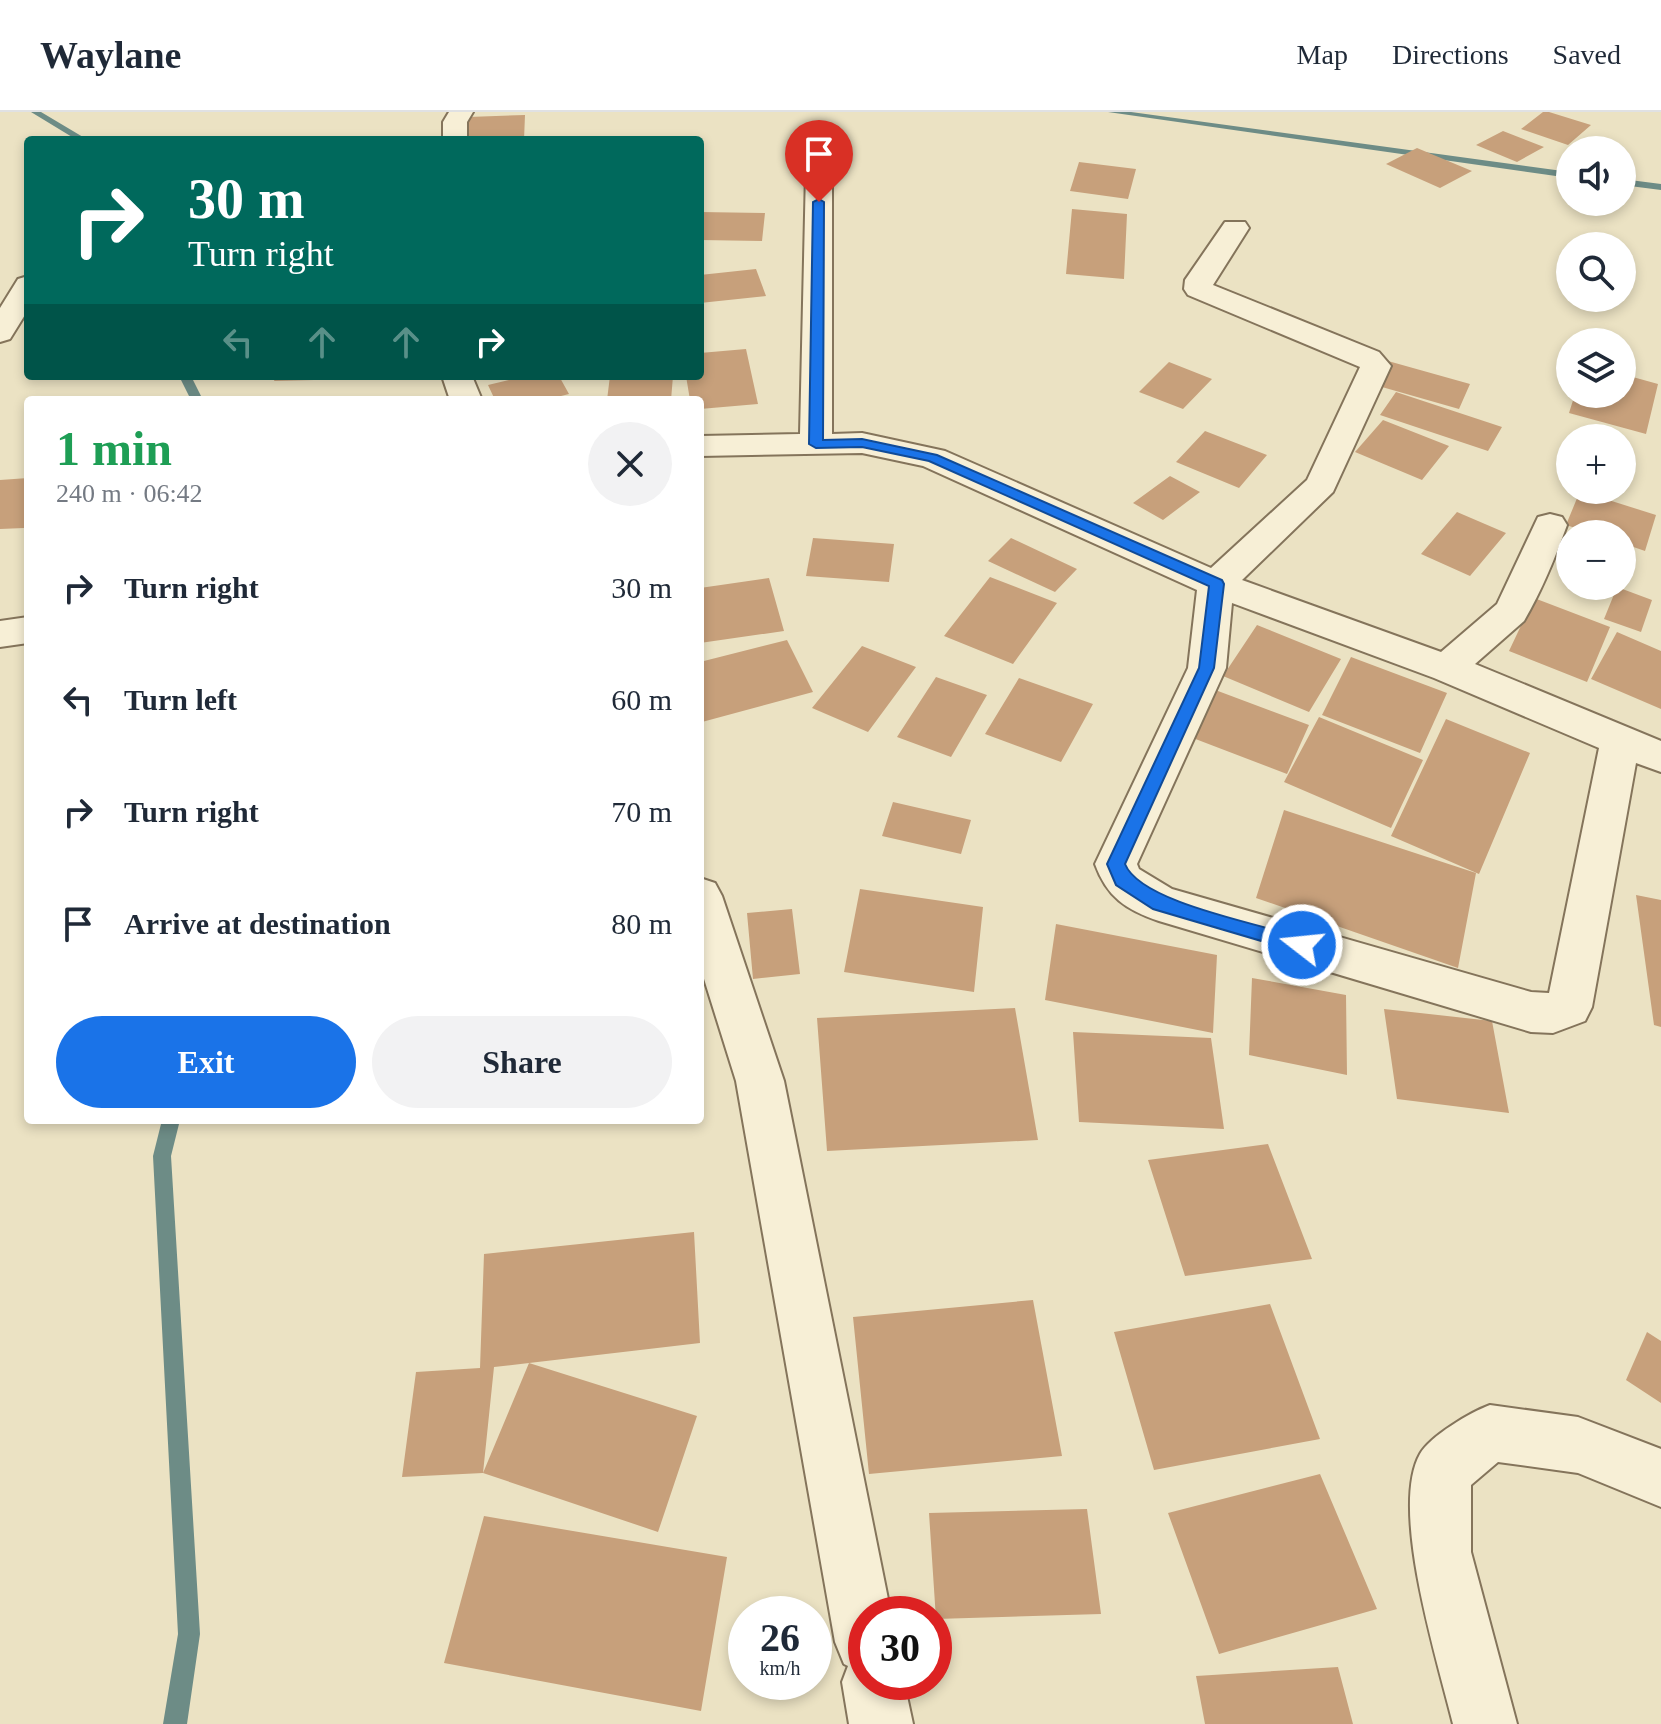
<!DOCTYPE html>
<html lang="en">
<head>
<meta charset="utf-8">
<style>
	body { margin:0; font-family:Georgia,serif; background:#f2f2f3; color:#1f2937; height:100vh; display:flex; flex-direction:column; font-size:30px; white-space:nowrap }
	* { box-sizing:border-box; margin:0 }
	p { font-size:26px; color:#747a83 }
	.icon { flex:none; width:44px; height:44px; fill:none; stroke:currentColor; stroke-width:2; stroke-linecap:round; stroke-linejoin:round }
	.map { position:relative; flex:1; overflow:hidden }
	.details { position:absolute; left:24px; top:284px; width:680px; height:728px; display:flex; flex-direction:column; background:#fff; border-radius:8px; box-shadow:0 4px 12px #0003 }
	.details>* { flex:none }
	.top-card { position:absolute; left:24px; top:24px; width:680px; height:244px; border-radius:8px; box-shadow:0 4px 12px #0003; background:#00695c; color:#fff; overflow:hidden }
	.controls { position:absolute; left:1556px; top:24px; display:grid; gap:16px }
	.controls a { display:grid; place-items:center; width:80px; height:80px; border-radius:50%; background:#fff; box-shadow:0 4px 12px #0003; font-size:40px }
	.speed { position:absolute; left:728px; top:1484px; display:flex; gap:16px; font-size:40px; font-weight:700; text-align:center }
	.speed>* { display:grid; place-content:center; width:104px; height:104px; border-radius:50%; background:#fff; box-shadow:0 4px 12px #0003; line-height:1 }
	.speed small { font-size:20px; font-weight:400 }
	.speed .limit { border:12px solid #d22; background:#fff; color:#111 }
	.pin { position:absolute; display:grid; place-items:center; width:68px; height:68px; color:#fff; margin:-82px -34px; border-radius:50% 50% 50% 0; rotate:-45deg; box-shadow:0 0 8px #0007 }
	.pin .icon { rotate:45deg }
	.me { position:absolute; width:88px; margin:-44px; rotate:286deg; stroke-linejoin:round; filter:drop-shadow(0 0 6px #0008) }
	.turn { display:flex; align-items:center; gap:28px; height:168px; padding:0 32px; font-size:36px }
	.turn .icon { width:104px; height:104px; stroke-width:2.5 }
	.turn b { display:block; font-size:56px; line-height:68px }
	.lanes { display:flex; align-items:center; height:76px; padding:0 32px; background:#0003; justify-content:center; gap:40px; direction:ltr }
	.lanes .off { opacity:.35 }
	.round { display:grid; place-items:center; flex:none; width:84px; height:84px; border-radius:42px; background:#f2f2f3 }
	.head { display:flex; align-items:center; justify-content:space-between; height:136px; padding:0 32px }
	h1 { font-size:48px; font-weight:600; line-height:60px; color:#1e9e55 }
	.primary-button { display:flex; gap:16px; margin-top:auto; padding:16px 32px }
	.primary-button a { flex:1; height:92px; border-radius:48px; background:#1a73e8; color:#fff; font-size:32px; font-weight:600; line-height:92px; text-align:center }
	.primary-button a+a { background:#f2f2f3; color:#1f2937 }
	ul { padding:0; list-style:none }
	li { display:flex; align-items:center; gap:24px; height:112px; padding:0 32px }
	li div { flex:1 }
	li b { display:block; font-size:30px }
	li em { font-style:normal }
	header { display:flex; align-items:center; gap:48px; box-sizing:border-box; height:112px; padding:0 40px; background:#fff; border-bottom:2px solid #e0e1e3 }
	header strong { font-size:38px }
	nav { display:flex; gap:44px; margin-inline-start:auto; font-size:28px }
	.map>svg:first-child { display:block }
</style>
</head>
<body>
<header>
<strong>Waylane</strong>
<nav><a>Map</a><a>Directions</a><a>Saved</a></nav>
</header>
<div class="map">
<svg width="1661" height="1612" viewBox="0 0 1661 1612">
	<rect width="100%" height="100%" fill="#ebe2c3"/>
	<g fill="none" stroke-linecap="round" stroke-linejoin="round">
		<path fill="#6d8c86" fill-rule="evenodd" d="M31,0H41L88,28H77Z
			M1108,0H1131L1570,60V66Z
			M1622,67L1661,72V78L1622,73Z
			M179,264H191L203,288H191Z
			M162,1008H180L171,1044L200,1522L187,1612H163L178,1522L153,1044Z"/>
	</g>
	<path fill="#c7a07b" d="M1543,0H1549L1591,13L1568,33L1521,17Z
		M525,3L524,28H466L468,5Z
		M1503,19L1544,35L1517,50L1476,33Z
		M347,24H396L394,28H346Z
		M1417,36L1472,59L1440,76L1386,52Z
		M1079,50L1136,57L1128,87L1070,79Z
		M1072,97L1127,102L1124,167L1066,162Z
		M700,100L765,101L762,129L700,128Z
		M756,157L766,184L700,191V163Z
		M746,237L758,292L700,297V288H690L686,264H700V241Z
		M1388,249L1470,272L1459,297L1375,273Z
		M1169,250L1212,267L1183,297L1139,280Z
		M1622,262L1658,272L1646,322L1569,301L1575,282H1622Z
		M276,264H315L314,268L274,269Z
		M525,264H559L569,282L545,288H495L488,273Z
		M610,264H673L671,288H607Z
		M1396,280L1502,315L1488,339L1380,303Z
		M1383,308L1449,334L1422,368L1355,340Z
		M1205,319L1267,343L1239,376L1176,350Z
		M1170,364L1200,380L1163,408L1133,391Z
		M28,366V405L24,416L0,417V368Z
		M1580,379L1656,403L1645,439L1622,431V422H1594L1566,413Z
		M1457,400L1506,421L1470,464L1421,442Z
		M813,426L894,432L889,470L806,464Z
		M1011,426L1077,457L1055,480L988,449Z
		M990,465L1057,491L1013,552L944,524Z
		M769,466L784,519L700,531V476Z
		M1617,475L1652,488L1641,520L1604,507Z
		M1534,486L1610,515L1587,570L1509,539Z
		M1257,513L1341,547L1309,600L1223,564Z
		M1617,520L1661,539V597L1591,567Z
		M787,528L813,580L702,610L700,550Z
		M862,534L916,555L868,620L812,596Z
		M1351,545L1447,581L1420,641L1322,603Z
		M936,565L987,583L951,645L897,625Z
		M1019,566L1093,592L1061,650L985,622Z
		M1210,576L1309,613L1287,662L1185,623Z
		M1319,605L1423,648L1391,716L1284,670Z
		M1446,607L1530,641L1479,762L1391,724Z
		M893,690L971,708L961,742L882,724Z
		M1284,698L1476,761L1458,856L1256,786Z
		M860,777L983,795L974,880L844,860Z
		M1636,783L1661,788V915L1654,913Z
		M792,797L800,862L753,867L747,801Z
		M1056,812L1217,843L1213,921L1045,888Z
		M1252,866L1346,883L1347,963L1249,943Z
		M1015,896L1038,1028L827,1039L817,906Z
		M1384,897L1492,909L1509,1001L1397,987Z
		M1073,920L1211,926L1224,1017L1079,1010Z
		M1268,1032L1312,1147L1185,1164L1148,1048Z
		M694,1120L700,1231L529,1251L697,1304L658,1420L483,1361L529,1251L494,1255L483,1361L402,1365L416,1260L480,1256L484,1142Z
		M1033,1188L1062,1344L869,1362L853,1205Z
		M1270,1192L1320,1327L1154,1358L1114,1220Z
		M1647,1220L1661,1229V1291L1626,1268Z
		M1320,1362L1377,1497L1219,1542L1168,1401Z
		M1087,1397L1101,1502L936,1507L929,1401Z
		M484,1404L727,1445L701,1599L444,1551Z
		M1338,1555L1353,1612H1205L1196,1564Z"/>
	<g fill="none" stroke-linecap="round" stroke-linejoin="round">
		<g stroke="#84745b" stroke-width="4">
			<path id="street" d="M449,0H473L467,10V28H443V10Z
				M819,52L828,55L832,60V322L862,321L945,339L1211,456L1307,368L1360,255L1188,183L1184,177L1185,168L1225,110H1245L1249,116L1213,173L1379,240L1391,254L1333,380L1242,468L1441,540L1497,492L1538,405L1550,402L1562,405L1567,413C1555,446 1542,478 1524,509L1475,552L1661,629V660L1636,651L1592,895L1585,909L1553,921L1531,920L1159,809C1126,798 1107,785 1095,752L1188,556L1197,478L923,354L862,341L700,344V324L800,322L806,60L810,55ZM1232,491L1434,566L1599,636L1549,881L1531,880L1172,777L1139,757L1137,752L1226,556Z
				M28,164V198L10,227L0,230V196L18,167Z
				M442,264H472L482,288H450Z
				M28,505V531L0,535V509Z
				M700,766L715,771L722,784L784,969L891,1502H866V1570H904L913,1612H849L842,1570L848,1554L844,1552L835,1530L736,969L700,854Z
				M1490,1293L1578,1305L1661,1337V1395L1578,1361L1498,1350L1471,1373V1440L1517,1612H1453C1438,1550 1389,1397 1420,1342C1430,1324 1471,1300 1490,1293Z"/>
		</g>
		<use href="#street" fill="#f7efd6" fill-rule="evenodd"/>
	</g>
	<path fill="#1a73e8" stroke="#114b97" stroke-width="2" d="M819,87L824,90L823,328L862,327L937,343L1222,468L1224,472L1214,556L1125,752C1141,792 1267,813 1309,828L1311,833L1309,839L1302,841L1153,797L1116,773L1107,752L1199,556L1209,474L929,349L862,335L816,336L809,332L813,90Z"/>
</svg>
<div class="controls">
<a><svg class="icon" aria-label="sound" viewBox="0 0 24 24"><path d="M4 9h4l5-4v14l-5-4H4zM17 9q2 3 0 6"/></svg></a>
<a><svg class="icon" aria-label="search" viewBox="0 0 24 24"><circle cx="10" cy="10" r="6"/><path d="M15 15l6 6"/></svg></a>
<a><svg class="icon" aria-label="layers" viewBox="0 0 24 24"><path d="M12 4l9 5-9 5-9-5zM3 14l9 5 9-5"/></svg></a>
<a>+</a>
<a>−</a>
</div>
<div class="speed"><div>26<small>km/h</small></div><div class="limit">30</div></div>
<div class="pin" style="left:819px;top:90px;background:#d93025"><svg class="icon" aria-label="arrive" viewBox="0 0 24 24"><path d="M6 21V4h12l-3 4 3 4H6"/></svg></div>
<svg class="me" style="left:1302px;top:833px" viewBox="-20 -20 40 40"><circle r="17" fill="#1a73e8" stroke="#fff" stroke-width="3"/><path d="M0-11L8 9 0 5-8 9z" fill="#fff"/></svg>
<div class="top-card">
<div class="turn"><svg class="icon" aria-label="right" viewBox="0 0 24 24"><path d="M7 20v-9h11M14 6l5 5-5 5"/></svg><div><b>30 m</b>Turn right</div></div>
<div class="lanes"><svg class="icon off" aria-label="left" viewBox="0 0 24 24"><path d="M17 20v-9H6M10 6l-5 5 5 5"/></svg><svg class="icon off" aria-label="ahead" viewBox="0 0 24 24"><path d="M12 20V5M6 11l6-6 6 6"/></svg><svg class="icon off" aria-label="ahead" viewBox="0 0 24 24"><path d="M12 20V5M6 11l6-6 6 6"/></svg><svg class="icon" aria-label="right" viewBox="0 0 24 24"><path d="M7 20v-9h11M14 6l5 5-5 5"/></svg></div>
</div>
<section class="details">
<div class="head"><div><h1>1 min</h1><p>240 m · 06:42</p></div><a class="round"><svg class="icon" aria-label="close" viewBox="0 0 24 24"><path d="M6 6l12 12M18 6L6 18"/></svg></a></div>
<ul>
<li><svg class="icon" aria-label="right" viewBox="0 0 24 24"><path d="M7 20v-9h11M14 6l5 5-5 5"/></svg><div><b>Turn right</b></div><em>30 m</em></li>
<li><svg class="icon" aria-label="left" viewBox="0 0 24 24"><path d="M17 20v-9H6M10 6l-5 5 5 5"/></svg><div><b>Turn left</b></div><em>60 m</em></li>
<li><svg class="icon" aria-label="right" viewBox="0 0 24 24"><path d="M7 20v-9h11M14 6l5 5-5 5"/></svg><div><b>Turn right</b></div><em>70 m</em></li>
<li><svg class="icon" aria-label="arrive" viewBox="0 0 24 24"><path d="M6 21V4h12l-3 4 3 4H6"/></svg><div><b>Arrive at destination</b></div><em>80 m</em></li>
</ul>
<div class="primary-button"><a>Exit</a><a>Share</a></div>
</section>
</div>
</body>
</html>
